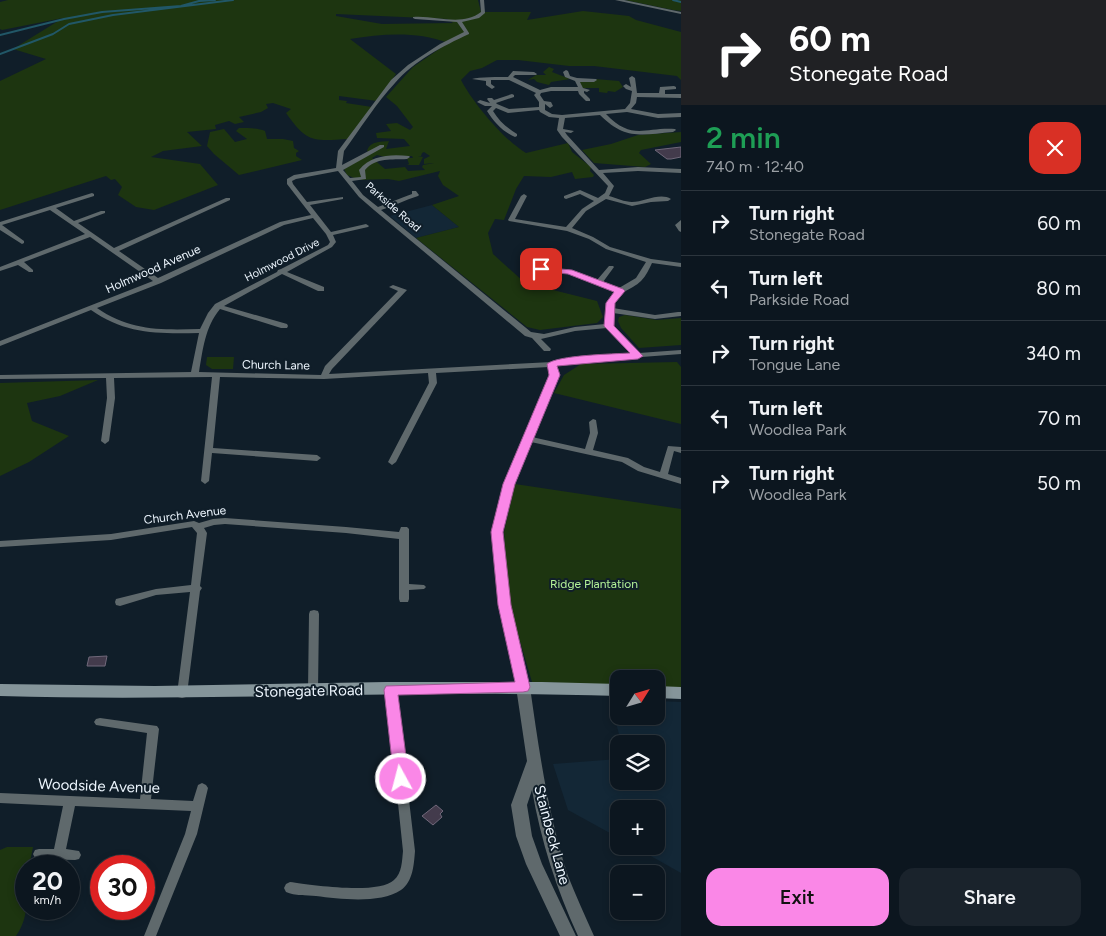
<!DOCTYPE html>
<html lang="en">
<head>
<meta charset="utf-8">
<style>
	body { margin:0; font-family:Figtree,sans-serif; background:#1a232c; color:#f1f3f6; height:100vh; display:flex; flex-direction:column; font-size:19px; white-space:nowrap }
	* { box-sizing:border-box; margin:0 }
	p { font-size:16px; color:#9a9fa4 }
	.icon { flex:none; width:28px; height:28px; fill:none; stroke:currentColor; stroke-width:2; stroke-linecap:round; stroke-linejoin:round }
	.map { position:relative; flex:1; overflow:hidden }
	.panel { display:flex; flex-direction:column; background:#0c161f; width:425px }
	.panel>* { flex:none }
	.banner { background:#202124; color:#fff; overflow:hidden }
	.needle { width:32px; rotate:53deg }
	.tools { position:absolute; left:610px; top:670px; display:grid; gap:10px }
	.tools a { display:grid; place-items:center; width:55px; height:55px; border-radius:10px; background:#0c161f; box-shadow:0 2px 8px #0003,0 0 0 1px #2c353d; font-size:25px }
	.speed { position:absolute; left:15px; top:855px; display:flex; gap:10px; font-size:25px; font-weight:700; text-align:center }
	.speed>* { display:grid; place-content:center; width:65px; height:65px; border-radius:50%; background:#0c161f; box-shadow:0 2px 8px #0003,0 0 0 1px #2c353d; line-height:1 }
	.speed small { font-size:12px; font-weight:400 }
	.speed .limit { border:8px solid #d22; background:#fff; color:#111 }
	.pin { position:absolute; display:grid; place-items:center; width:42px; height:42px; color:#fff; margin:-21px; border-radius:10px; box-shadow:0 2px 8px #0006 }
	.me { position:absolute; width:55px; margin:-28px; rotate:353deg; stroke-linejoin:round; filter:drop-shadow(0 0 4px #0008) }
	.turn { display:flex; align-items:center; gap:18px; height:105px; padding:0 25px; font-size:22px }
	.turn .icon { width:65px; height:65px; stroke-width:2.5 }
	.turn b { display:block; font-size:35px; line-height:42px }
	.round { display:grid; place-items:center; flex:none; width:52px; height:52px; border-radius:15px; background:#1a232c }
	.headline { display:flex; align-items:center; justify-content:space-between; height:85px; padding:0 25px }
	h1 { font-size:30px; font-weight:600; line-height:38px; color:#1e9e55 }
	.primary-button { display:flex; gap:10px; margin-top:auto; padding:10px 25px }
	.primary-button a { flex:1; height:58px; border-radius:15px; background:#fa87e7; color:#111; font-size:20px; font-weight:600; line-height:58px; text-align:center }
	.primary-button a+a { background:#1a232c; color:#f1f3f6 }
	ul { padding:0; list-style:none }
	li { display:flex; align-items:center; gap:15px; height:65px; padding:0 25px; border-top:1px solid #2c353d }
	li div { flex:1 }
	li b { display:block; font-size:19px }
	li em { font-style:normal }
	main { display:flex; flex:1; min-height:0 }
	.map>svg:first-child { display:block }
</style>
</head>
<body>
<main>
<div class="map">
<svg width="681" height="936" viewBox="0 0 681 936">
	<rect width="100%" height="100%" fill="#101e29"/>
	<path fill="#132736" d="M432,205L459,227L416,238L390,216Z
		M610,700H619V716H656V701L681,702V873L633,846H656V809H619V838L568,810L553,764L618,759L619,755V781H656V744H620V738Z"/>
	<path fill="#1d3510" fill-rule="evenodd" d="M8,0H478L481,12H531L527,20L583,11L629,16L636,20L681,32V80L677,76L594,66H569L518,60H497L482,68L470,71L461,80C473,103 504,140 526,153L568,143L572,152L591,167L590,171L594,175L593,177L575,179L572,172L551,177L524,176L516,189L504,220L495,219L488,233L493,254L525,283L597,301L603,317L597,323L540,330L527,327L416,238L459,227L432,205L459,196L443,185L438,176L440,171L399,181L388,179L359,180L347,175L344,169L371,153L367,151C370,141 380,142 389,141L386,149L410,146L404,139L377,138L376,133L391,131L386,124L397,123L410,130L413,127L397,106L386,97L413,67L448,43C416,31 383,34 350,39L396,74L377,101L339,96V100L347,101L346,103L372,107L348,139C313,141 307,143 286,113L291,109L273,103L266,104L268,108L261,112L239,117L244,122L235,124L229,121L215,125L216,129L187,132L202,146L163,151L151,157L200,164L218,185L154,210L136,207L118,195L122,187L115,179L111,180L106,176L0,210V81L46,59L13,49L63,18L2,30L0,29V2ZM336,14L447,19L453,23L382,24L336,16ZM424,152L430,156L424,159V164L434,163L423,165L422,167L425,170L408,171L405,167L385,169L372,158L377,155L385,157L412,156L413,158H407L409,164L407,165H419L423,157L418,156H421L422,153Z
		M625,0H681V11L673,10Z
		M549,67L554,69L552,72L570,79L551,82L549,85L537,82L534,79L528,80L536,75H546L543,72Z
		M595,79L619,81L623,87L615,92L608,91L607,93L599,92V88H582L578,82Z
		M239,128C247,128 258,128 265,131L267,139H283L293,141L294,148L299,151L296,153V156L302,160L239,175L214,154L207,146L210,132L224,129L235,142L247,139L236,131Z
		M681,132V142L641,150L639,153L651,164L645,167L594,163L582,150L611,144L638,135Z
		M625,315L657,320L681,318V345L639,348L621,328L618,321L619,317Z
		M207,357H234L233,369H212L206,365Z
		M677,362L681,367V424L554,393L564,375L581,364Z
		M98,380L60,396L27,403L32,421L69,436L29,462L0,476V383Z
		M515,484L681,509V688L656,687V679H619V685L532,682L509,604L504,532Z
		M7,847H33L30,862L39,864L38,866H26C26,892 31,915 16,936H0V850Z"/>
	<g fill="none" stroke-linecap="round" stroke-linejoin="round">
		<path stroke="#215767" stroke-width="2" d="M673,0L681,2
			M0,35L64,19L102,12L181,6L199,1L215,0
			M0,54L53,34L69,24L113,15L233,0"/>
	</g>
	<path fill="#433b4c" stroke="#70687a" d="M681,147V157L671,159H667L655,150Z
		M107,656L105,666H87L89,657Z
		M436,805L443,811L440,814L442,817L433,825L422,816Z"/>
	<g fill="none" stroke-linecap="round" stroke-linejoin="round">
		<path fill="#5f696c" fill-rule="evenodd" d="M480,0H484L485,13L479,18L462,22L469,33V34C443,46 414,61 395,83C377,102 360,129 344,151L342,165L380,145H384V147L343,170L350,178L361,177L359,170C371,155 391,154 409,156L410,157L407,159C392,160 376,157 365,170L366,179L352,181L363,195L378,207C390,203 400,198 412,194V191H416L419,195L418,196C405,200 394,206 381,210L531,332L544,334L575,327L605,324L606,303L616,292L568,274L541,271L527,266L521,257L522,256H526C538,273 553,266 570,270C579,272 588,277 597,280L609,266H613L614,267L603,282L619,288L636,278L646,262L606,249L589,239L567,231L509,221L508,220L521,196L524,194L527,196L515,219L566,227L582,209L594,201L580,194L566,199L564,198V196L580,190L598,198L605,193L608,186L562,137L557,130L559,118L549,117L540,112L539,110L508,113L496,108L493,111C499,121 507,128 517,134V136L515,137C503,132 494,122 487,111L492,106H485L477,102L480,100L490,103L487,99L488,98H492L494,100L512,94L514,95V97L496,103L497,104L509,109L539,107V102L534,95L536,93L509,80H491V84L495,87L492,89L486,85V81L472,79C479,77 499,77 508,77L513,71L534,72L537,74L536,75H515L513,77L540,90L551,87H578L575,81L565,77L563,72L566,70L568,71L570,76L577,78L596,79L597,80L594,82H580L583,88L590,90L587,92L584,91V93L590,99V101H586L579,94L578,91H551L541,93L540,95L544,101L551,102L553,106L550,108L545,104V110L552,114L562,115L625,109L630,103L632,91L626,89L623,86L626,84L631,87L629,78L632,76L635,78L637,93H659L660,87L674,86L676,87V89L665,90V94H681V98L637,97L636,103L631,109L658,114L681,113V117L658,118L627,112L606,114C632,141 644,127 675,129L676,130L673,132C641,135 625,140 600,115L565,118L563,129L574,131L571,133L565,132L567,135L599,170L638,167L681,169V173L638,171L603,173L614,186L609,196C616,198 625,202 632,202C644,202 660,192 671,199L668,201L651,202L632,206L606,199L586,211L572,228L593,237L610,247L651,259L681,263V267L652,263C649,269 646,276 641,281C632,290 614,293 613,308L655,315L678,312H681V316L655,319L613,313V326L639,353L681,350V354L576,362L556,366L558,375L532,437L585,449L590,433L589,422L593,419L596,420L598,433L593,450L628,458L644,467L660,472L668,446L681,447V453L674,451L668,474L681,478V484L638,471L622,462L531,442L513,484L502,532L510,605L528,687L527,690L523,691L519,690L518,687L500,605L492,532L505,484L550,375L549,367L436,373L437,383L396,462L392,465L388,462L429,383L428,373L324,379L220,377L213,448L317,455L321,458L317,461L212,453L209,481L205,484L201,481L212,377L114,378L115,398L109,441L105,444L101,441L107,398L106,378L0,379V375L191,372L199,333C158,334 125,334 91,310L0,346V341L153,281L90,237L24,262L33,270V272H29L18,265L0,271V267L85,234L50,210L2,225L24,241V243L22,244L0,230V222L92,193L94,194V196L56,208L74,221L101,211H105V213L78,223L114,248L226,198H230V200L119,251L158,278L280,222L311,215L287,184V179L294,175L336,168L338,151L391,80L408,65L440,44L464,32L457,22L415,19L413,18V17C435,15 462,27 481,12ZM338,171L359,197L374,210L525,336L532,338L544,351H550L551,349L541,339L575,331L607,328L631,353L576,358L552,362L329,374L332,369L407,290L393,285L389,287L398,291L325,366L321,375L199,372C203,349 205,327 220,309L281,328H287L288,326L287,324L224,306L282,274L318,291H324V287L287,272L332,247L336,242L333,235L368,227L369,226L366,224L331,232L310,205L343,199V197L307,202L293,184L292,181L296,179ZM313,218L326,234L330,242L328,245L281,269L278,270L277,272L215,304L208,313L200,329C161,330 130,331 97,308L161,283L284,225Z
			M615,0H624L681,12V14Z
			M681,220V232L679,231L675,225Z
			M225,518L346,527L399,532L401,527H407L409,529V584L424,585L426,587L424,589L409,590V599L408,602H400L399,599V539L346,533L225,524L214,525L204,528L207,533L200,586L202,588L200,591L187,694L186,697L182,698L178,697L177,694L190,592L156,595L120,606L116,605L115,602L116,599L156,589L191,585L197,533L192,527L111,540L0,547V541L111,534L194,521L199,523L213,519Z
			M314,610L318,611L319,614L318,690L317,693L313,694L309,693L308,690L309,614L310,611Z
			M391,685L395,686L396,689L415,851C414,864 413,882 401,890C380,904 340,899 316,896C306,895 295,896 286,892L284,888L286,884L290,882C311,885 379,895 394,880C402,873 402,861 403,851L386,689L387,686Z
			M100,718L157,726L159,729L151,799L193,801L198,785L202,783L206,785L208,788L197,834L156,936H144L185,834L191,811L75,806L66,849L79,851L81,855L79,859L75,860L39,859L35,858L33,854L35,850L39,849H54L63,806L0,803V793L140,799L147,733L96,725L94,722L96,719Z"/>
		<path fill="#5f696c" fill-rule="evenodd" d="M523,682L528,683L530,687C539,750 548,815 568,876C576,896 585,916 594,936H578C556,888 541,841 532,790L527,805L532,836L542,864L576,936H560L526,864L516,836L511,805L527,761L516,687L518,683Z"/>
		<path fill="#85959a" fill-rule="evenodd" d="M387,682H542L619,684V696C412,689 206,702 0,696V684L155,686Z
			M656,686L681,687V699L656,698Z"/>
	</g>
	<path fill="#fa87e7" stroke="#a25896" d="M538,267L572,270L623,289L625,291L615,303L614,326L643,356L638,359L557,366L560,375L515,484L503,532L511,605L530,687L528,691L523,692L398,695L409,779L406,784L401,786L396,784L394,779L384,690L386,686L515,682L498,605L491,532L503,484L549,375L547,364C557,355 614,354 630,353L604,326L606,303L614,292L568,274L538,271Z"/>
	<g text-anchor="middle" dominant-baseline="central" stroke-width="4" stroke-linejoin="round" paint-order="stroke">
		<g font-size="11" fill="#ecf5fd" stroke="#101e29">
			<text transform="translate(393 207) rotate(41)">Parkside Road</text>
			<text transform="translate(282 260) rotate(-27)">Holmwood Drive</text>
		</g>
		<g font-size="12" fill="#ecf5fd" stroke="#101e29">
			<text transform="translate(153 269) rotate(-24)">Holmwood Avenue</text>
			<text transform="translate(276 365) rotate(1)">Church Lane</text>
			<text transform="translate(185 515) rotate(-7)">Church Avenue</text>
		</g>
		<g font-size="12" fill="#b4f298" stroke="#101e29">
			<text x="594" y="584">Ridge Plantation</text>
		</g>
		<g font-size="15" fill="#ecf5fd" stroke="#101e29">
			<text transform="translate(309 691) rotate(-1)">Stonegate Road</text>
			<text transform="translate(99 786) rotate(2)">Woodside Avenue</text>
			<text transform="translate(552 835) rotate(75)">Stainbeck Lane</text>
		</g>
	</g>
</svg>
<div class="tools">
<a><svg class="needle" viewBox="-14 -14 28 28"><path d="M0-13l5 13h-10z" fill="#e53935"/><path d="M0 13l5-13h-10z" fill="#9a9fa4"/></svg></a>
<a><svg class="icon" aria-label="layers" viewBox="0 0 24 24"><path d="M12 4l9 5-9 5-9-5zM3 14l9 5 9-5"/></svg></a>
<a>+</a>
<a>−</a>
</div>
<div class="speed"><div>20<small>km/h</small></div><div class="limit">30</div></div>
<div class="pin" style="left:541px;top:269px;background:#d93025"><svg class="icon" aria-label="arrive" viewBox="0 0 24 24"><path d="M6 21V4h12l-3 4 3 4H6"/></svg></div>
<svg class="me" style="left:401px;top:779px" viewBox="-20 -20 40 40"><circle r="17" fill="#fa87e7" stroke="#fff" stroke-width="3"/><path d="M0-11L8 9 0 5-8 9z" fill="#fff"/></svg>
</div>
<section class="panel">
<div class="banner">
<div class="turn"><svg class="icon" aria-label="right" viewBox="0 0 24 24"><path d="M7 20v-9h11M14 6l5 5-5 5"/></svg><div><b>60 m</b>Stonegate Road</div></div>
</div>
<div class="headline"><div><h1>2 min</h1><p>740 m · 12:40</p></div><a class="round" style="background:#d93025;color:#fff"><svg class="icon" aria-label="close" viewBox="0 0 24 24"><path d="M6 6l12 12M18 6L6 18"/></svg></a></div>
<ul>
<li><svg class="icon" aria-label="right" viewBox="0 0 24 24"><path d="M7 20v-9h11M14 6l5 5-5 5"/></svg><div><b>Turn right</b><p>Stonegate Road</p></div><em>60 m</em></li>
<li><svg class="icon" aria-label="left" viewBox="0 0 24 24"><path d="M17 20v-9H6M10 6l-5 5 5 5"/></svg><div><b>Turn left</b><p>Parkside Road</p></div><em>80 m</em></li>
<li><svg class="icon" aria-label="right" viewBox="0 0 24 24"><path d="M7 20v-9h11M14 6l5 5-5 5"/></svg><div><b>Turn right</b><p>Tongue Lane</p></div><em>340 m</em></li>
<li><svg class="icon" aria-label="left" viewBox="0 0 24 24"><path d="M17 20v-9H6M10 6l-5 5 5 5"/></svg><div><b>Turn left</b><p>Woodlea Park</p></div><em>70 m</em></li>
<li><svg class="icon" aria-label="right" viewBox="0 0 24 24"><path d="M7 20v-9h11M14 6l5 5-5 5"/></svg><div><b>Turn right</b><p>Woodlea Park</p></div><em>50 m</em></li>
</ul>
<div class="primary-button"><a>Exit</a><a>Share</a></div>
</section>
</main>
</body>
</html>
